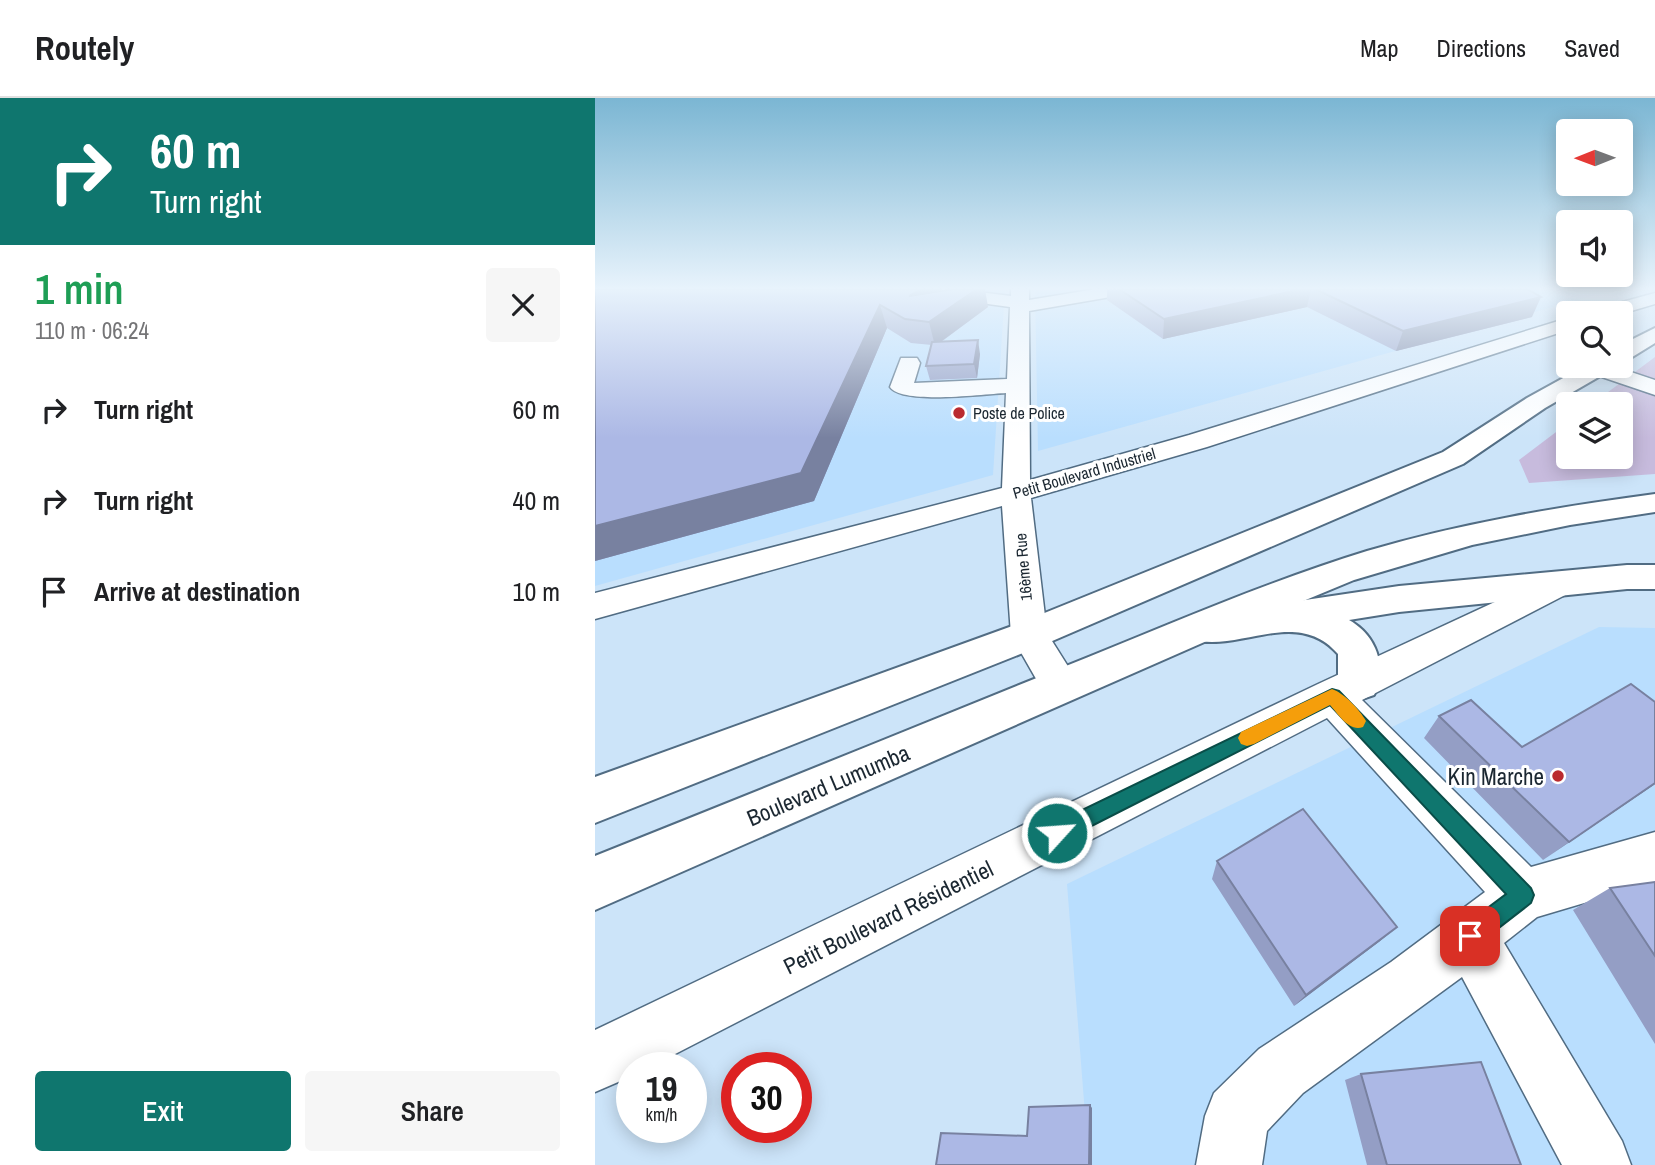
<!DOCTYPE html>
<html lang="en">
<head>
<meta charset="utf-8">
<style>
	body { margin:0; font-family:"Archivo Narrow",sans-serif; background:#f6f6f6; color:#202124; height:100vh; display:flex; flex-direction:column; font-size:26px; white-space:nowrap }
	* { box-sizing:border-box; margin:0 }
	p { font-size:23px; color:#757577 }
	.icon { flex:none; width:38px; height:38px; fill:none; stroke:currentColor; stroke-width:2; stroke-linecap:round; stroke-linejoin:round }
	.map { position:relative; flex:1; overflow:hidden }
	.details { display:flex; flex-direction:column; background:#fff; width:595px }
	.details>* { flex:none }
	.guide { background:#0f766e; color:#fff; overflow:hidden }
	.needle { width:46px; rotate:269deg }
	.buttons { position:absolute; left:961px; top:21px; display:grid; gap:14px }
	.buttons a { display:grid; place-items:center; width:77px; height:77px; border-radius:7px; background:#fff; box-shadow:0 4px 18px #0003; font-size:35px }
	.speed { position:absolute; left:21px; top:954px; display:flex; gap:14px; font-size:35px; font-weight:700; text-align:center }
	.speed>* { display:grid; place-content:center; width:91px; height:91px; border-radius:50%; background:#fff; box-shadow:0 4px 18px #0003; line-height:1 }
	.speed small { font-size:18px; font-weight:400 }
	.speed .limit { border:10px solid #d22; background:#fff; color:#111 }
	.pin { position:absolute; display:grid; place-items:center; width:60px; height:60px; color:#fff; margin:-30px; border-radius:14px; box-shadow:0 4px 10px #0006 }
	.me { position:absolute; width:77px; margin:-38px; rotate:64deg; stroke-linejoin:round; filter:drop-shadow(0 0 5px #0008) }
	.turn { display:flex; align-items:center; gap:24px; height:147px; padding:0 35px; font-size:32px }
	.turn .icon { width:91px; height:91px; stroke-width:2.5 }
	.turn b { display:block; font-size:49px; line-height:60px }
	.round { display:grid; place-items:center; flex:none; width:74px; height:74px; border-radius:7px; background:#f6f6f6 }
	.head { display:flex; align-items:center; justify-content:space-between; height:119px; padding:0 35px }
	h1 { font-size:42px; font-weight:600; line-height:52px; color:#1e9e55 }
	.cta { display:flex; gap:14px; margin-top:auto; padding:14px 35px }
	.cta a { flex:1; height:80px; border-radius:7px; background:#0f766e; color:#fff; font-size:28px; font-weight:600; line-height:80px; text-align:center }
	.cta a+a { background:#f6f6f6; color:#202124 }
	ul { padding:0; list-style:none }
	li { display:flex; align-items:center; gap:21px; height:91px; padding:0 35px }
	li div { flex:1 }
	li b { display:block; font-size:26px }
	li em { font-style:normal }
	header { display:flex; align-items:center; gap:42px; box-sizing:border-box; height:98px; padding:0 35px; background:#fff; border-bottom:2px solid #e0e0e0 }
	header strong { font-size:33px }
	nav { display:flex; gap:38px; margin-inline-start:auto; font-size:24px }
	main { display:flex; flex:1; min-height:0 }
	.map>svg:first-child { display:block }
</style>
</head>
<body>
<header>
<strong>Routely</strong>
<nav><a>Map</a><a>Directions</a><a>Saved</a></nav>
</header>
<main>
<section class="details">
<div class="guide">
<div class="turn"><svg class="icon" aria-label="right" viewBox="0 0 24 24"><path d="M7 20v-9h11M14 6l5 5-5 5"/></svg><div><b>60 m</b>Turn right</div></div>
</div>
<div class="head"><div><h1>1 min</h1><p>110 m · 06:24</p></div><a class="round"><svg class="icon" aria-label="close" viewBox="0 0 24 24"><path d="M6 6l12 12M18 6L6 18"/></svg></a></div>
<ul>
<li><svg class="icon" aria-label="right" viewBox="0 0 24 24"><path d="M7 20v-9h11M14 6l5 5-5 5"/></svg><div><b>Turn right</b></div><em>60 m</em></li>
<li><svg class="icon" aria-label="right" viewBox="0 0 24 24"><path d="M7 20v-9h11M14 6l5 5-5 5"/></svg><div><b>Turn right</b></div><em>40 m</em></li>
<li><svg class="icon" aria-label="arrive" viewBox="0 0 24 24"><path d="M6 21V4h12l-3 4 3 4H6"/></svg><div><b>Arrive at destination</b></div><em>10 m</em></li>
</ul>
<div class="cta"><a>Exit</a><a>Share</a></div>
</section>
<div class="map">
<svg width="1060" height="1067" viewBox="0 0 1060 1067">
	<rect width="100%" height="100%" fill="#cce4f9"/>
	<path fill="#b9defe" d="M0,191H410L398,377L0,488Z
		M440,191H1022L443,353Z
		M1004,529L1060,530V1067H494L472,786Z"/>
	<path fill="#c7bbdd" d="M1060,259V376L934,385L924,362L973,325V359H1026V306H997Z"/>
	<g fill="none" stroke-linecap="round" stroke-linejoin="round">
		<g stroke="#516c83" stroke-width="3">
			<path id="minor" d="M311,191H360L416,198V191H434V202L501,191H542L533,196L434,213L435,382L594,337L973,220V232L612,349L436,400L452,535L486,589L480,600L466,605L452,600L416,537L407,408L0,521V495L407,390L411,295C389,296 307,307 295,289L306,260H322L325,265L319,285L412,281L415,209L320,196Z
				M1060,195V206L1026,216L1000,215L1002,211Z
				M994,268H1018L1060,282V297L995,275Z
				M962,475L974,479L979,487L974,495L767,602L936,769L1060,734V784L942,819L909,845L1027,1043L1036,1067H967L867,879L708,995L672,1033L667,1067H601L610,1018L619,995L664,951L796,864L890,794L732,620L53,970H37V978L0,994V932L723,586Z"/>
		</g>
		<g stroke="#516c83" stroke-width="4">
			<path id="major" d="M1032,467H1060V491H1032L804,514L754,522C781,537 793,569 779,597L764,602L749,597L743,585V556C701,508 644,556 595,541L590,531L595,521L609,517L804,488Z"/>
		</g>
		<g stroke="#516c83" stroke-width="4">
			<path id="highway" d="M1060,230V245L1034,261L1026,263V247Z
				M990,268H1017L1014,273L950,310L868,366L448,547L0,725V679L420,527L848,354L932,300Z
				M1060,396V414L975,427L877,447L759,482L614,542L0,812V758C155,696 311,633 466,570C567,530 668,485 772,453C866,425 963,409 1060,396Z"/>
		</g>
		<use href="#minor" fill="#fff" fill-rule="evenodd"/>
		<use href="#major" fill="#fff" fill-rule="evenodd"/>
		<use href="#highway" fill="#fff" fill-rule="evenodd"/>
	</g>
	<path fill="#949ec5" d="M0,191H347L348,193L393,209L346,244L385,256L382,280L335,282L331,268L337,247L316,245L292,230L219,403L0,463Z
		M512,191H932L937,219L801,253L712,209L568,241L512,202Z
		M844,618L927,649L1060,686L948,762L829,640Z
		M622,763L785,843L699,908L617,781Z
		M1060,784V946L978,812L1015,790Z
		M766,976L926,1067H772L750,982Z"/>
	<path fill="#7881a0" d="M326,191H347L350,203L314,198Z
		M382,191H390L393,209L340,248L334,224Z
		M708,191H716L712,209L568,241L569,221Z
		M946,199L937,219L801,253L808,233Z
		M285,207L292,230L219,403L0,463V428Z
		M383,242L385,256L382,280L379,266Z
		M1060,685V686L948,762L974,744Z
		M802,829L785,843L699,908L711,897Z
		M495,1007L497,1010V1067H494Z"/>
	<path fill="#acb8e5" stroke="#7881a0" stroke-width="2" d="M0,191H326L314,198L358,191H382L334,224L310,221L285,207L206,375L0,428Z
		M524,191H708L569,221Z
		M720,191H932L946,199L808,233Z
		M383,242L379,266L331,268L337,244Z
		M1036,586L1060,604V685L974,744L844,618L876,602L927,649Z
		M708,711L802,829L711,897L622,763Z
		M1060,784V858L1015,790Z
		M886,964L926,1067H792L766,976Z
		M495,1007L494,1067H341L346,1035L432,1038L434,1009Z"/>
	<linearGradient id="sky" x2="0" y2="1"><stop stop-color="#7bb6d3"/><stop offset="0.56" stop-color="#e8f3fc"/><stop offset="1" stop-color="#e8f3fc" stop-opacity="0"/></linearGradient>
	<rect width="1060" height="340" fill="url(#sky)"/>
	<path fill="#0f766e" stroke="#0a4d48" stroke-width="2" d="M737,591L744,593L936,790L939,797L936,805L883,846L875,849L867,846L864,838L867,829L911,796L735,607L469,742L462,745L454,742L451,735L454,728Z"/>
	<path fill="#f59e0b" d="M737,591C749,595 765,612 771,623L768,629C754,634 744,617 735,607L659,646L652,648L646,646L643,640L646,634Z"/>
	<g fill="#ba2a2f" stroke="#fff" stroke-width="2.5">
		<circle cx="364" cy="315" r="7"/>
		<circle cx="963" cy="678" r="7"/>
	</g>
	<g text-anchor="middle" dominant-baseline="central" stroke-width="6" stroke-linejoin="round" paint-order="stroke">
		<g font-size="16" fill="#1b2731" stroke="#fff" text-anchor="start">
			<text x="378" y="315">Poste de Police</text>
		</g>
		<g font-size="16" fill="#1b2731" stroke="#fff">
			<text transform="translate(489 375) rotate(-16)">Petit Boulevard Industriel</text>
			<text transform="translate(428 469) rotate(-95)">16ème Rue</text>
		</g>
		<g font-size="23" fill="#1b2731" stroke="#fff" text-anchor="end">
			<text x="949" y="678">Kin Marche</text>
		</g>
		<g font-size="23" fill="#1b2731" stroke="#fff">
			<text transform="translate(233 687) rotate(-23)">Boulevard Lumumba</text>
			<text transform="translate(293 819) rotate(-26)">Petit Boulevard Résidentiel</text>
		</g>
	</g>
</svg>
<div class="buttons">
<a><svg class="needle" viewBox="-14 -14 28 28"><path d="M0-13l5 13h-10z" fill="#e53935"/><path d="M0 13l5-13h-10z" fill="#757577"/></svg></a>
<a><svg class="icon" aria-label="sound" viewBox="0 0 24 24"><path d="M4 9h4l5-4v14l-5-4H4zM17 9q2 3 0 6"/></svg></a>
<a><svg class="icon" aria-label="search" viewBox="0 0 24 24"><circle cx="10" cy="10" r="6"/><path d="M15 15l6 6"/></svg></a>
<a><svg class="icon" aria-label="layers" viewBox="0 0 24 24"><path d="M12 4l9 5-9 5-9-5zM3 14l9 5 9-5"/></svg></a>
</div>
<div class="speed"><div>19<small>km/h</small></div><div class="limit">30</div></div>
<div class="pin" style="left:875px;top:838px;background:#d93025"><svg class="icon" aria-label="arrive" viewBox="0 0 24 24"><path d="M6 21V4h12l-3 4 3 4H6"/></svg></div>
<svg class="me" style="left:462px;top:735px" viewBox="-20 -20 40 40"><circle r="17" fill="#0f766e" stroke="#fff" stroke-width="3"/><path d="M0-11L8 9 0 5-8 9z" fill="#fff"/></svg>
</div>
</main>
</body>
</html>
